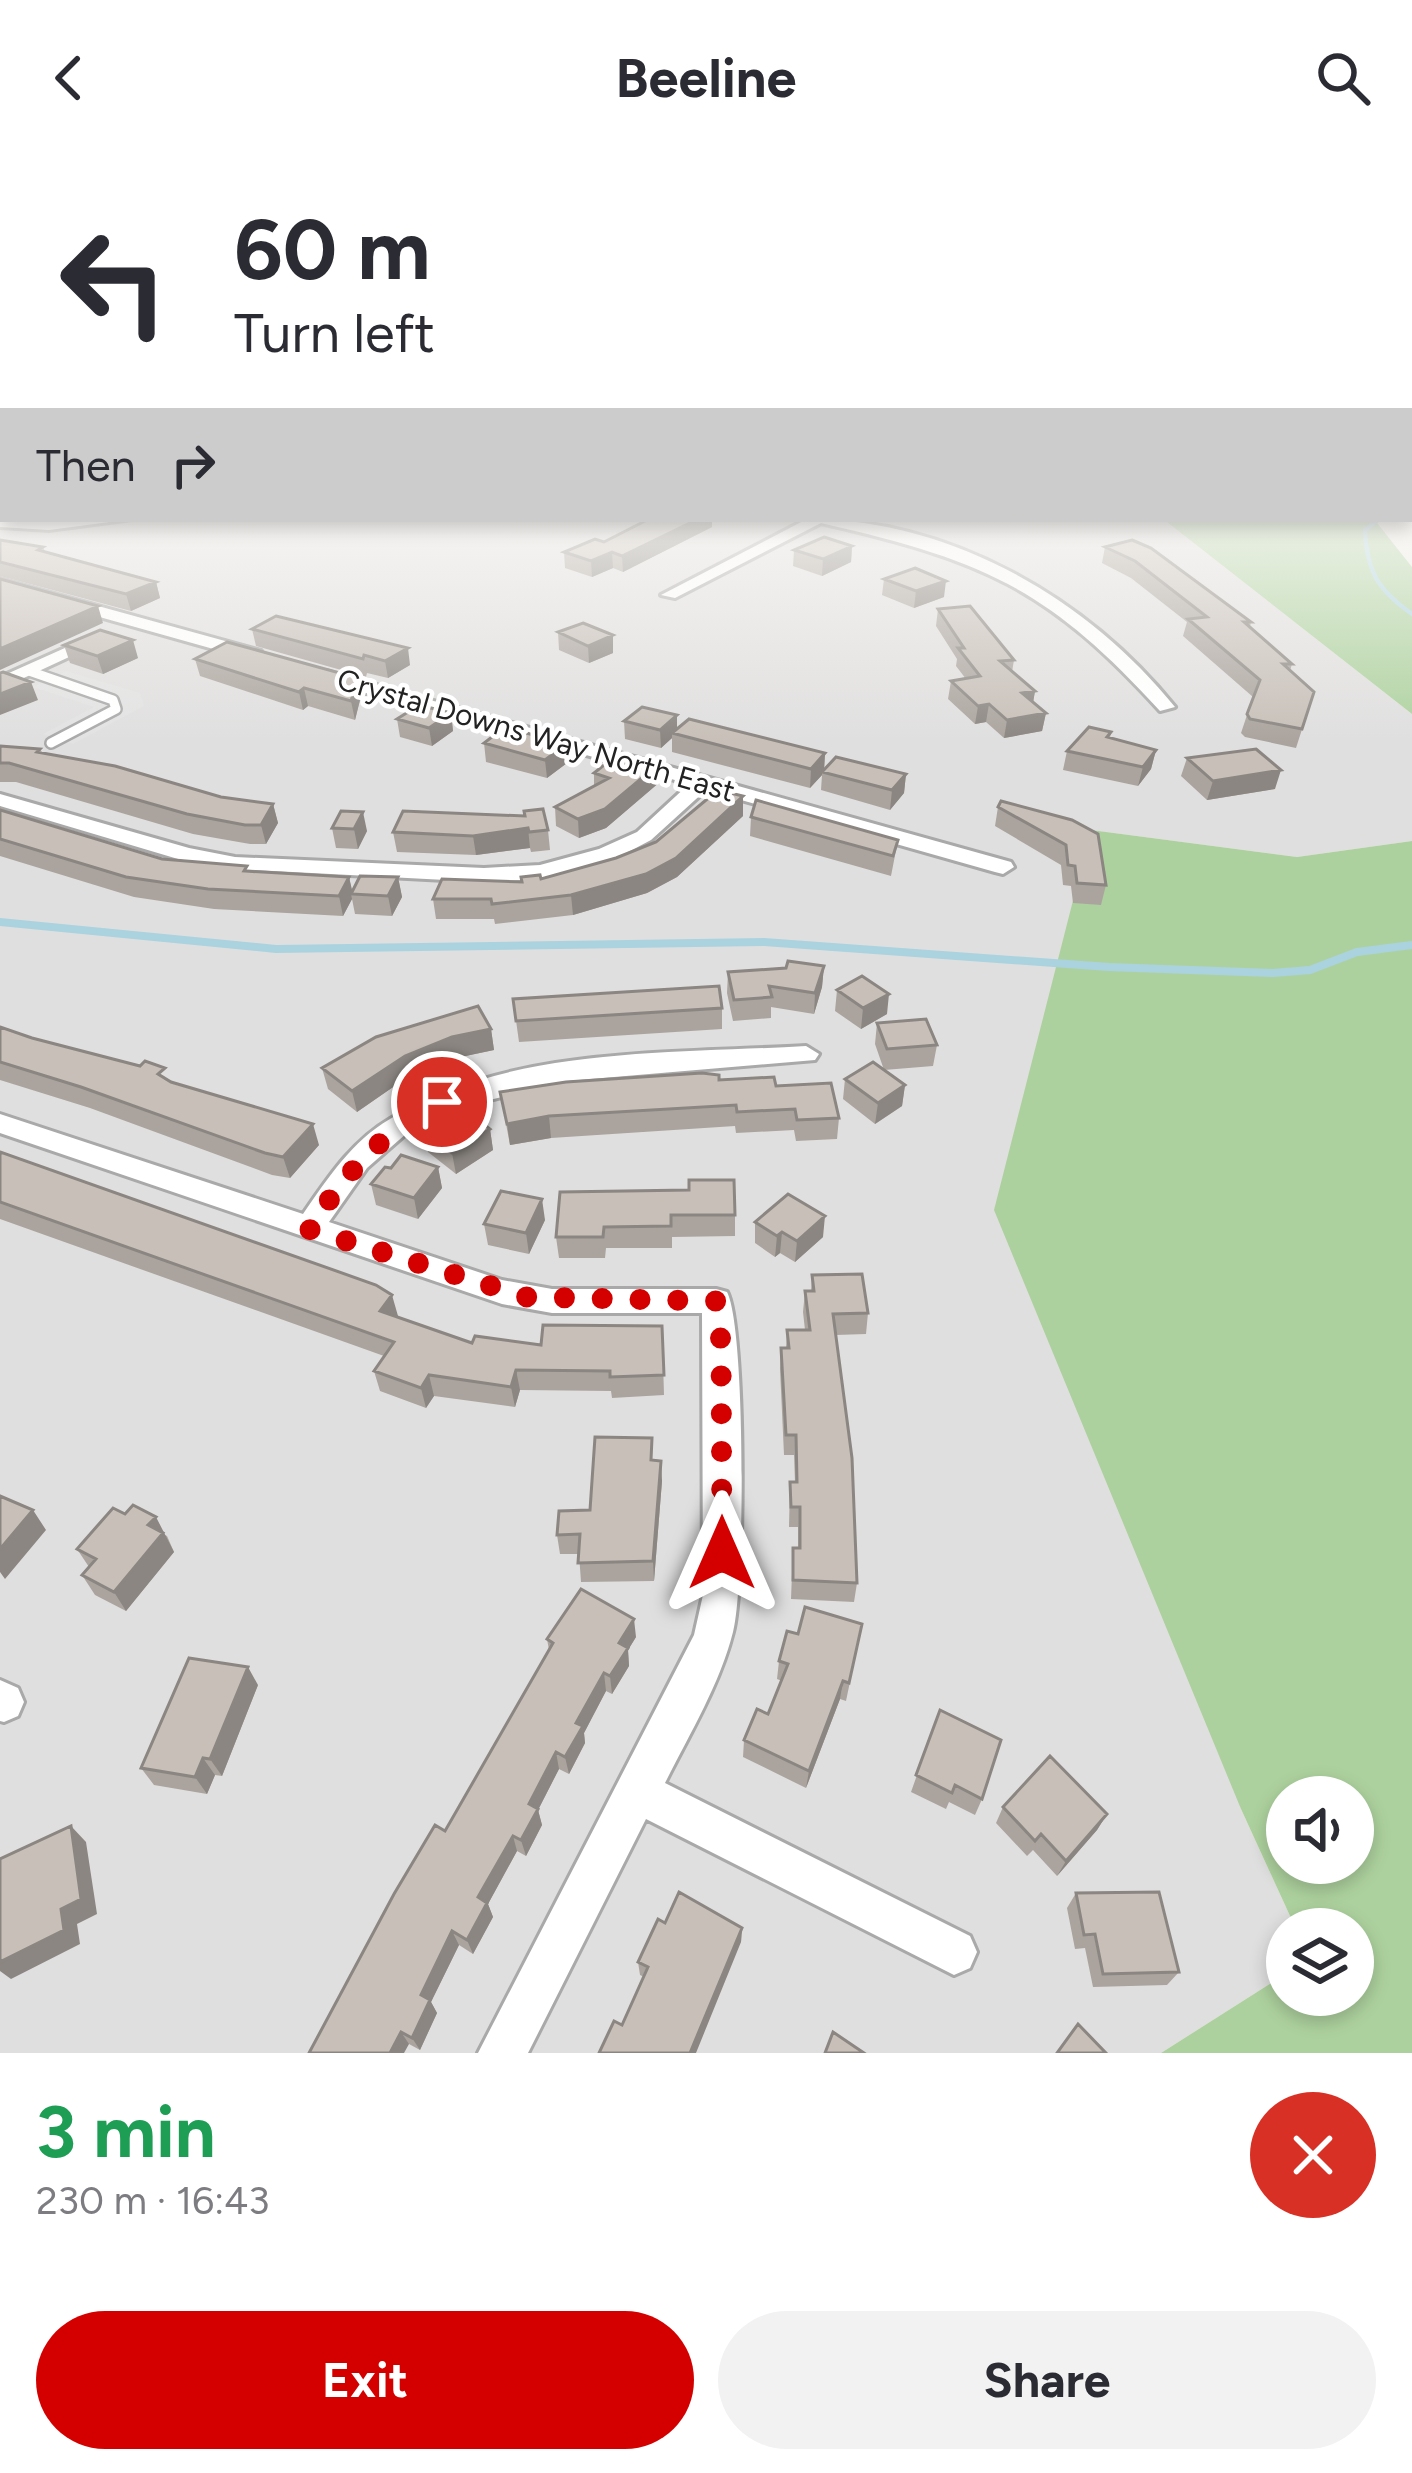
<!DOCTYPE html>
<html lang="en">
<head>
<meta charset="utf-8">
<style>
	body { margin:0; font-family:Figtree,sans-serif; background:#f2f2f3; color:#2b2b33; height:100vh; display:flex; flex-direction:column; font-size:45px; white-space:nowrap }
	* { box-sizing:border-box; margin:0 }
	p { font-size:39px; color:#7c7c81 }
	.icon { flex:none; width:66px; height:66px; fill:none; stroke:currentColor; stroke-width:2; stroke-linecap:round; stroke-linejoin:round }
	.map { position:relative; height:1897px; overflow:hidden }
	.sheet { display:flex; flex-direction:column; background:#fff; flex:1 }
	.sheet>* { flex:none }
	.top-card { position:absolute; left:0px; top:0px; width:1413px; height:366px; box-shadow:0 6px 18px #0003; background:#fff; color:#2b2b33; overflow:hidden }
	.buttons { position:absolute; left:1266px; top:1620px; display:grid; gap:24px }
	.buttons a { display:grid; place-items:center; width:108px; height:108px; border-radius:50%; background:#fff; box-shadow:0 6px 18px #0003; font-size:60px }
	.pin { position:absolute; display:grid; place-items:center; width:102px; height:102px; color:#fff; margin:-51px; border:6px solid #fff; border-radius:50%; box-shadow:0 3px 12px #0007 }
	.me { position:absolute; width:132px; margin:-66px; rotate:0deg; stroke-linejoin:round; filter:drop-shadow(0 0 9px #0008) }
	.turn { display:flex; align-items:center; gap:42px; height:252px; padding:0 36px; font-size:54px }
	.turn .icon { width:156px; height:156px; stroke-width:2.5 }
	.turn b { display:block; font-size:84px; line-height:102px }
	.then { display:flex; align-items:center; height:114px; padding:0 36px; background:#0003; gap:24px; font-size:45px }
	.round { display:grid; place-items:center; flex:none; width:126px; height:126px; border-radius:63px; background:#f2f2f3 }
	.headline { display:flex; align-items:center; justify-content:space-between; height:204px; padding:0 36px }
	h1 { font-size:72px; font-weight:700; line-height:90px; color:#1e9e55 }
	.cta { display:flex; gap:24px; margin-top:auto; padding:24px 36px }
	.cta a { flex:1; height:138px; border-radius:72px; background:#d40000; color:#fff; font-size:48px; font-weight:700; line-height:138px; text-align:center }
	.cta a+a { background:#f2f2f3; color:#2b2b33 }
	header { display:flex; justify-content:space-between; align-items:center; height:156px; padding:0 36px; background:#fff; font-size:54px; font-weight:700 }
	.map>svg:first-child { display:block }
</style>
</head>
<body>
<header><svg class="icon" aria-label="back" viewBox="0 0 24 24"><path d="M15 5l-7 7 7 7"/></svg>Beeline<svg class="icon" aria-label="search" viewBox="0 0 24 24"><circle cx="10" cy="10" r="6"/><path d="M15 15l6 6"/></svg></header>
<div class="map">
<svg width="1412" height="1897" viewBox="0 0 1412 1897">
	<rect width="100%" height="100%" fill="#f2efe9"/>
	<path fill="#e0dfdf" d="M0,321L3,363H1163L1412,558V685L1297,701L1091,674L1241,1653L1296,1773H1287V1817L1161,1897H0Z"/>
	<path fill="#add19e" fill-rule="evenodd" d="M1163,363H1374L1412,411V558Z
		M1091,674L1297,701L1412,685V1897H1161L1287,1817V1839H1353V1773H1296L1241,1653L994,1054ZM1287,1641H1353V1707H1287Z"/>
	<path fill="#e2e2e2" d="M66,515L140,537L144,550L73,588L43,578L94,551L33,531Z"/>
	<g fill="none" stroke-linecap="round" stroke-linejoin="round">
		<path stroke="#aad3df" stroke-width="4.5" d="M1379,363L1365,374C1367,416 1378,434 1412,458"/>
		<path stroke="#aad3df" stroke-width="8" d="M0,766L276,793L764,786L1109,811L1273,817L1310,814L1357,796L1412,789"/>
		<g stroke="#a9a9a9" stroke-width="14">
			<path id="lane" d="M29,515L113,544L116,553L51,587"/>
		</g>
		<g stroke="#a9a9a9" stroke-width="6">
			<path id="street" d="M0,363H132L49,374L0,371Z
				M807,363C950,363 1087,442 1175,551L1160,555C1047,431 982,404 821,367L675,442L661,439Z
				M0,423L261,495L263,499L249,503L0,433Z
				M94,479L108,483L0,533V521Z
				M326,515L1011,706L1014,711L1003,718L995,716L706,634L651,684L615,703L541,723L484,726L235,713L178,703L0,650V638L189,692L235,701L484,712L540,709L599,693L637,676L689,628L320,524V516Z
				M806,890L819,898L815,904L567,925L457,952L407,977L367,1012L329,1066L502,1124L552,1133H716L727,1136C746,1172 745,1432 733,1476C720,1528 689,1579 665,1627L970,1780L977,1796L970,1812L954,1819L646,1663L528,1897H478L694,1479L703,1439L702,1157H552L502,1148L0,977V958L303,1058C328,1022 352,985 390,963C510,890 671,898 806,890Z
				M0,1524L18,1532L24,1546L18,1560L4,1566L0,1565Z"/>
		</g>
		<use href="#lane" stroke="#fff" stroke-width="9"/>
		<use href="#street" fill="#fff" fill-rule="evenodd"/>
	</g>
	<path fill="#aba49e" d="M712,371L623,416L613,412L592,421L565,412L564,396L604,386Z
		M0,384L43,391L45,396L156,426L160,442L131,455L0,420Z
		M1132,384L1251,466L1250,471L1292,508L1290,515L1314,536L1296,592L1245,581L1241,577L1253,541L1183,480L1187,466L1131,422L1102,407L1105,391Z
		M852,390L851,406L822,420L793,410L794,394Z
		M884,423L944,441L914,452L882,439Z
		M938,453L1014,504L1012,516L1035,535L1033,546L1046,557L1042,575L1004,582L986,566L975,568L948,543L951,525L966,523L956,510L957,503L936,470Z
		M252,473L410,509L388,522L367,517L366,521L256,490Z
		M558,476L613,479V497L589,507L559,494Z
		M64,489L138,502L103,518L70,507Z
		M195,503L358,522L361,540L355,564L308,550L303,554L200,520Z
		M451,557L453,575L432,590L400,581L397,563Z
		M624,565L825,597L824,613L906,618L904,637L890,654L821,634L822,619L810,632L672,596V582L661,592L625,583Z
		M1111,576L1110,582L1156,594L1151,613L1138,630L1063,614L1067,595Z
		M484,587L566,588L567,607L547,622L486,606Z
		M0,590L40,593L42,596L221,641L273,648L278,667L266,688H250L193,678L16,626H0Z
		M1187,602L1275,633L1207,644L1181,620Z
		M635,608L661,625L606,672L579,682L556,670L555,651L594,630V617Z
		M743,640V660L677,721L647,737L573,759L495,768L494,763H436L433,743L541,723L616,702L656,686Z
		M0,650L2,654L162,703L249,715L349,721L352,736L398,721L402,741L392,760L355,758L352,743L343,760L214,753L134,741L0,700Z
		M998,651L1072,664L1106,729L1101,749L1073,747L1071,730L1063,729L1061,709L995,670Z
		M751,661L898,684L891,720L750,680Z
		M332,672L367,675L358,693L336,692Z
		M548,674L550,694L531,696L530,692L476,699L397,696L393,676Z
		M824,810L822,831L814,858L771,851V862L733,865L727,837L728,816Z
		M837,834L887,858L861,873L835,855Z
		M513,843L722,852V873L519,886Z
		M877,867L937,889L933,910L884,914L875,888Z
		M0,871L170,925L319,989L290,1022L272,1019L90,952L0,924Z
		M491,873L494,894L456,902L409,920L357,956L328,933L322,912Z
		M845,923L905,929L902,950L875,968L843,943Z
		M719,924L776,930L839,962L837,983L796,985L794,974L736,977L735,970L551,982L510,989L500,936Z
		M490,973L493,994L456,1018L428,996L424,975Z
		M0,996L398,1160L397,1161L472,1187L541,1189L662,1170L664,1239L612,1242L611,1235L520,1234L515,1251L434,1240L426,1252L380,1235L374,1215L384,1200L0,1063Z
		M438,1011L442,1032L418,1063L376,1049L371,1028L391,1012Z
		M560,1036L735,1059V1080L672,1081V1092H606L605,1102H559L556,1081Z
		M545,1064L529,1098L488,1089L484,1068Z
		M755,1066L823,1081L795,1106L780,1097L775,1101L755,1087Z
		M812,1119L868,1157L866,1178L836,1179L857,1427L854,1446L791,1443L793,1392H798V1371H789L790,1326H795L794,1299H784L780,1213L781,1192H786L787,1174H805L803,1156L805,1135H811Z
		M653,1304L662,1325L654,1425L581,1426L579,1398H560L557,1379Z
		M125,1358L167,1380L174,1396L126,1455L95,1439L82,1419L89,1411L77,1393Z
		M862,1468L846,1545L840,1543L806,1632L743,1601L744,1584L768,1558L782,1525L777,1523L779,1505L798,1478Z
		M636,1481L628,1494L629,1510L612,1538L606,1535L584,1577L585,1587L569,1618L559,1613L538,1654L542,1669L526,1700L517,1695L488,1748L493,1761L473,1798L459,1789L431,1846L437,1857L420,1894L409,1888L309,1897L445,1675L549,1494L547,1483Z
		M258,1529L222,1620L215,1619L207,1638L154,1629L141,1612Z
		M940,1554L982,1643L975,1659L949,1646L946,1653L911,1636Z
		M1003,1651L1107,1658L1097,1674L1057,1720L1033,1694L1027,1700L996,1667Z
		M1076,1737L1179,1816L1167,1829L1093,1831L1085,1792L1075,1793L1067,1752Z
		M665,1767L742,1772L741,1786L622,1869L644,1821L640,1819L638,1806Z"/>
	<path fill="#8b8681" d="M698,363H712V371L623,416L622,400Z
		M852,390L851,406L822,420L823,403Z
		M612,396L613,412L592,421L591,405Z
		M946,425L944,441L914,452L916,435Z
		M156,426L160,442L131,455L126,438Z
		M98,450L103,467L0,514V493Z
		M613,479V497L589,507L588,490Z
		M133,484L138,502L103,518L97,500Z
		M408,492L410,509L388,522L385,505Z
		M358,522L361,540L355,564L351,545Z
		M31,526L38,544L0,559V538Z
		M304,532L308,550L303,554L299,536Z
		M1035,535L1032,553L1022,537Z
		M989,548L986,566L975,568L978,550Z
		M451,557L453,575L432,590L429,572Z
		M1046,557L1042,575L1004,582L1007,564Z
		M677,559V578L672,577V582L661,592L660,574Z
		M566,588L567,607L547,622L545,604Z
		M1156,594L1151,613L1138,630L1143,611Z
		M825,597L824,616H822V619L810,632L811,613Z
		M661,606V625L606,672L579,682L578,663Z
		M1281,614L1275,633L1207,644L1213,625Z
		M906,618L904,637L890,654L892,634Z
		M743,640V660L677,721L647,737L573,759L571,739Z
		M273,648L278,667L266,688L261,669Z
		M363,656L367,675L358,693L354,673Z
		M528,672L530,692L476,699L473,680Z
		M349,721L353,738H351L352,743L343,760L339,740Z
		M398,721L402,741L392,760L388,740Z
		M824,810L822,831L814,858L815,837Z
		M889,838L887,858L861,873L863,852Z
		M491,873L494,894L456,902L409,920L357,956L352,935L405,900L452,881Z
		M905,929L902,950L875,968L878,947Z
		M549,960L551,982L510,989L507,968Z
		M313,968L319,989L290,1022L283,1001Z
		M490,973L493,994L456,1018L452,997Z
		M438,1011L442,1032L418,1063L414,1042Z
		M542,1043L545,1064L529,1098L526,1077Z
		M825,1060L823,1081L795,1106L797,1085Z
		M782,1076L780,1097L775,1101L777,1080Z
		M392,1139L398,1160L386,1176L380,1155Z
		M516,1214L520,1234L515,1251L511,1231Z
		M429,1219L434,1240L426,1252L421,1232Z
		M661,1305L662,1325L654,1425L653,1405Z
		M33,1354L46,1374L5,1423L0,1416V1393Z
		M156,1361L174,1396L126,1455L114,1436L148,1369Z
		M634,1463L636,1481L628,1494L629,1510L612,1538L610,1520L619,1487Z
		M248,1511L258,1529L222,1620L210,1603Z
		M604,1517L606,1535L584,1577L585,1587L569,1618L565,1601L576,1567Z
		M843,1525L840,1543L806,1632L809,1615Z
		M556,1596L559,1613L538,1654L542,1669L526,1700L521,1684L529,1648Z
		M203,1602L215,1619L207,1638L195,1621Z
		M1107,1658L1097,1674L1057,1720L1066,1705Z
		M71,1670L86,1686L97,1758L77,1768L80,1788L11,1823L0,1815V1806L61,1753Z
		M513,1680L517,1695L488,1748L493,1761L473,1798L467,1784L478,1741Z
		M742,1772L741,1786L696,1897H690Z
		M452,1775L459,1789L431,1846L437,1857L420,1894L412,1882L421,1839Z
		M401,1876L409,1888L404,1897H390Z"/>
	<path fill="#c7bfb8" stroke="#8b8681" stroke-width="3" d="M649,363H698L622,400L612,396L591,405L564,396L595,383L604,386Z
		M824,381L852,390L823,403L794,394Z
		M0,384L43,391L38,394L156,426L126,438L0,406Z
		M1132,384L1151,392L1251,466H1244L1292,508H1283L1314,536L1302,573L1250,563L1247,558L1260,524L1188,463L1207,461L1135,405L1105,391Z
		M915,412L946,425L916,435L884,423Z
		M0,423L98,450L0,493Z
		M970,450L1014,504L1000,505L1035,535L1022,537L1046,557L1007,564L989,548L978,550L951,525L980,520L958,492H964L938,453Z
		M276,460L408,492L385,505L364,499L363,503L252,473Z
		M583,467L613,479L588,490L558,476Z
		M100,474L133,484L97,500L64,489Z
		M227,486L358,522L351,545L304,532L299,536L195,503Z
		M3,516L31,526L0,538V517Z
		M419,549L451,557L429,572L397,563Z
		M642,551L677,559L660,574L624,565Z
		M689,563L825,597L811,613L672,577Z
		M505,571L566,588L545,604L484,587Z
		M1089,571L1111,576L1107,581L1156,594L1143,611L1067,595Z
		M0,590L40,593L37,596L115,610L221,641L273,648L261,669H245L187,658L9,607H0Z
		M1256,593L1281,614L1213,625L1187,602Z
		M836,601L906,618L892,634L822,616Z
		M613,602L635,608L647,602L661,606L605,653L578,663L555,651L609,622L594,617Z
		M718,634L743,640L676,702L646,718L571,739L492,748L491,743H433L442,723L522,726L521,721L540,719L541,723L616,702L656,686Z
		M756,644L898,684L893,700L751,661Z
		M1001,645L1072,664L1098,678L1106,729L1077,727L1075,710L1068,709L1066,689L998,651Z
		M543,653L548,674L529,676L528,672L473,680L393,676L403,655L525,660L524,655Z
		M0,654L162,703L247,710L244,715L349,721L339,740L208,733L126,721L0,683Z
		M341,655L363,656L354,673L332,672Z
		M360,720L398,721L388,740L351,738Z
		M788,805L824,810L815,837L769,830L772,841L734,844L728,816L786,812Z
		M862,820L889,838L863,852L837,834Z
		M719,830L722,852L516,865L513,843Z
		M478,850L491,873L452,881L405,900L352,935L322,912L376,881Z
		M926,863L937,889L887,893L877,867Z
		M0,871L32,882L140,910L145,905L165,912L158,918L171,926L313,968L283,1001L265,997L81,931L0,906Z
		M873,906L905,929L878,947L845,923Z
		M702,917L719,919V924L774,921L776,930L831,927L839,962L797,964L795,953L737,956L736,949L549,960L507,968L500,936L566,926Z
		M462,951L490,973L452,997L424,975Z
		M0,996L376,1129L392,1139L380,1155L472,1187L475,1180L541,1189L543,1169L662,1170L664,1219L610,1221V1215L516,1214L511,1231L429,1219L421,1232L374,1215L394,1186L0,1046Z
		M401,999L438,1011L414,1042L371,1028L385,1011L391,1012Z
		M689,1024H734L735,1059H671V1070L604,1071L603,1081H556L560,1036L689,1034Z
		M501,1035L542,1043L526,1077L484,1068Z
		M788,1038L825,1060L797,1085L782,1076L777,1080L755,1066Z
		M862,1118L868,1157L833,1158L852,1302L857,1427L793,1424V1392H800V1351H791L790,1326H797L796,1279H786L781,1192H789L787,1174H810L805,1135H814L812,1119Z
		M595,1281L652,1282L651,1304L661,1305L653,1405L578,1407L580,1378L557,1379L559,1355L590,1354Z
		M0,1340L33,1354L0,1393Z
		M133,1349L156,1361L148,1369L163,1377L114,1436L82,1419L96,1403L77,1393L113,1352L125,1358Z
		M581,1433L634,1463L619,1487L628,1492L610,1520L604,1517L576,1567L583,1570L565,1601L556,1596L529,1648L538,1653L521,1684L513,1680L478,1741L487,1747L467,1784L452,1775L421,1839L430,1844L412,1882L401,1876L390,1897H309L394,1738L435,1669L445,1675L553,1487L547,1483Z
		M805,1451L862,1468L849,1527L843,1525L809,1615L744,1584L757,1553L768,1558L788,1508L779,1505L787,1475L798,1478Z
		M189,1502L248,1511L210,1603L203,1602L195,1621L141,1612Z
		M940,1554L1001,1584L982,1643L955,1629L952,1637L916,1619Z
		M1050,1600L1107,1658L1066,1705L1041,1678L1035,1685L1003,1651Z
		M71,1670L81,1743L61,1753L64,1774L0,1806V1703Z
		M679,1736L742,1772L690,1897H599L614,1865L622,1869L648,1811L638,1806L658,1763L665,1767Z
		M1159,1736L1179,1816L1103,1818L1095,1778L1084,1779L1076,1737Z
		M1078,1868L1106,1897H1057Z
		M833,1876L864,1897H825Z"/>
	<linearGradient id="sky" x2="0" y2="1"><stop stop-color="#8fc0e4"/><stop offset="0.55" stop-color="#f9f8f5"/><stop offset="1" stop-color="#f9f8f5" stop-opacity="0"/></linearGradient>
	<rect width="1412" height="586" fill="url(#sky)"/>
	<g fill="none" stroke-linecap="round" stroke-linejoin="round">
		<path stroke="#d40000" stroke-width="21" stroke-dasharray="0 37.8" d="M442,946C371,985 355,1009 308,1073L527,1141L716,1145L721,1186L722,1397"/>
	</g>
	<g text-anchor="middle" dominant-baseline="central" stroke-width="9" stroke-linejoin="round" paint-order="stroke">
		<g font-size="30" fill="#222" stroke="#fff">
			<text transform="translate(536 579) rotate(16)">Crystal Downs Way North East</text>
		</g>
	</g>
</svg>
<div class="buttons">
<a><svg class="icon" aria-label="sound" viewBox="0 0 24 24"><path d="M4 9h4l5-4v14l-5-4H4zM17 9q2 3 0 6"/></svg></a>
<a><svg class="icon" aria-label="layers" viewBox="0 0 24 24"><path d="M12 4l9 5-9 5-9-5zM3 14l9 5 9-5"/></svg></a>
</div>
<div class="pin" style="left:442px;top:946px;background:#d93025"><svg class="icon" aria-label="arrive" viewBox="0 0 24 24"><path d="M6 21V4h12l-3 4 3 4H6"/></svg></div>
<svg class="me" style="left:722px;top:1397px" viewBox="-20 -20 40 40"><path d="M0-17L14 15 0 8-14 15z" fill="#d40000" stroke="#fff" stroke-width="4"/></svg>
<div class="top-card">
<div class="turn"><svg class="icon" aria-label="left" viewBox="0 0 24 24"><path d="M17 20v-9H6M10 6l-5 5 5 5"/></svg><div><b>60 m</b>Turn left</div></div>
<div class="then">Then<svg class="icon" aria-label="right" viewBox="0 0 24 24"><path d="M7 20v-9h11M14 6l5 5-5 5"/></svg></div>
</div>
</div>
<section class="sheet">
<div class="headline"><div><h1>3 min</h1><p>230 m · 16:43</p></div><a class="round" style="background:#d93025;color:#fff"><svg class="icon" aria-label="close" viewBox="0 0 24 24"><path d="M6 6l12 12M18 6L6 18"/></svg></a></div>
<div class="cta"><a>Exit</a><a>Share</a></div>
</section>
</body>
</html>
